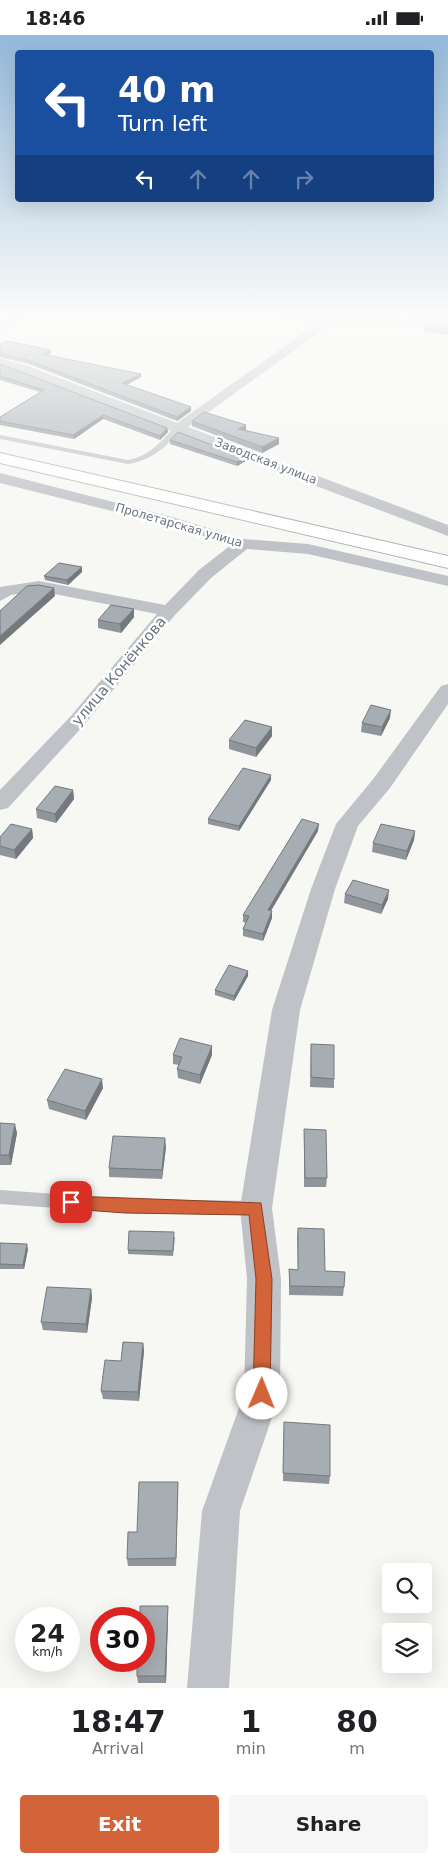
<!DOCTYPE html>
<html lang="en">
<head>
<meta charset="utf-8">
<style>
	body { margin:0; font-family:"DejaVu Sans",sans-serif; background:#f6f6f6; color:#202124; height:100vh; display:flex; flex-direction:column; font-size:19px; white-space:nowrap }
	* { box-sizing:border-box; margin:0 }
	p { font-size:16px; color:#757577 }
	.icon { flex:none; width:28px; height:28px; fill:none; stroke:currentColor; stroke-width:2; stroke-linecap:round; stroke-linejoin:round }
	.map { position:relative; height:1653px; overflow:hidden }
	.drawer { display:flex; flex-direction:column; background:#fff; flex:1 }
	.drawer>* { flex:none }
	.top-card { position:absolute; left:15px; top:15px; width:419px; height:152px; border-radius:5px; box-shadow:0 5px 20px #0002; background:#1a4fa0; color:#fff; overflow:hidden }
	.fabs { position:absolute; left:382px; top:1528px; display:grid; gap:10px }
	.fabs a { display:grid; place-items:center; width:50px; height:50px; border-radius:5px; background:#fff; box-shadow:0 5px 20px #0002; font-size:25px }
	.speed { position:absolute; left:15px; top:1572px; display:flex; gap:10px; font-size:25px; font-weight:700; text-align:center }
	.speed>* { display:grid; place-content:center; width:65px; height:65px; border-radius:50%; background:#fff; box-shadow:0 5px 20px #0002; line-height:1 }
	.speed small { font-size:12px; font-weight:400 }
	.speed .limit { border:8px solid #d22; background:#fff; color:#111 }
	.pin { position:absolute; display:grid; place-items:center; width:42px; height:42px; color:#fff; margin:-21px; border-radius:10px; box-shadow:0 2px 8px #0006 }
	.me { position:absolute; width:55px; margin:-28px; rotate:1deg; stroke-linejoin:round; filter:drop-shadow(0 0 4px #0008) }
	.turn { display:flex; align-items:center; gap:18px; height:105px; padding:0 20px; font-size:22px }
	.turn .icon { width:65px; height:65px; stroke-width:2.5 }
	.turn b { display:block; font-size:35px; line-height:42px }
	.lanes { display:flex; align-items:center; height:48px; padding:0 20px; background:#0003; justify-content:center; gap:25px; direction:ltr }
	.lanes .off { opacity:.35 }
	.eta { display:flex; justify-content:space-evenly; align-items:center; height:85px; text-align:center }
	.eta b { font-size:30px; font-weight:700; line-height:35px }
	.cta { display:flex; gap:10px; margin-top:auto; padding:10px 20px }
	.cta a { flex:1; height:58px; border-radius:5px; background:#d36338; color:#fff; font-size:20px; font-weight:700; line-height:58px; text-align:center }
	.cta a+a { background:#f6f6f6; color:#202124 }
	.status { display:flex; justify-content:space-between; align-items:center; height:35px; padding:0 25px; background:#fff; direction:ltr }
	.status svg { height:14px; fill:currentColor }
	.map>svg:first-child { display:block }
</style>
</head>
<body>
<div class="status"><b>18:46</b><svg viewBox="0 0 49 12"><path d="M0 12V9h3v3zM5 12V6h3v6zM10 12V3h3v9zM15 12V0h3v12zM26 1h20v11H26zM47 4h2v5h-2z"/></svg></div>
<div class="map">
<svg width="448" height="1653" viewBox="0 0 448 1653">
	<rect width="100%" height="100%" fill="#f7f7f4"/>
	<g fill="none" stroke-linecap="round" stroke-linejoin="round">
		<g stroke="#b1b6ba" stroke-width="2">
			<path id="secondary" d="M0,418L448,521V533L0,428Z"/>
		</g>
		<path fill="#bfc2c6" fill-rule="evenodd" d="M175,391L182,393C168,411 151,426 128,429L0,404V400L128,425C148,422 162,406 175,391Z
			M0,1155L125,1164L256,1166L262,1168L264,1173L262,1178L256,1180L125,1178L0,1169Z"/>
		<path fill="#bfc2c6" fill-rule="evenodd" d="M16,279H30L0,295V287Z
			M266,279H297L326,284L365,281L448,289V295L365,287L329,290L188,392L448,490V501L0,331V323L28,331L177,388L316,289L271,282Z
			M0,438L172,482L244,504L308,509L448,541V551L308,519L247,514L211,543L175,580L84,690L8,773L0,775V755L70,682L157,579L39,556L11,560L0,566V552L39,546L165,570L199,535L231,510L160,488L0,448Z
			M448,649V669L390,753L358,791L335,854L300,975L272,1173L281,1244L280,1359L240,1476L229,1653H187L202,1476L244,1359L247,1244L240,1173L272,975L311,854L336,789L374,743L441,651Z"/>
		<use href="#secondary" fill="#fff" fill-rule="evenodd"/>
	</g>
	<path fill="#8f959a" d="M394,279H448V289Z
		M448,292V300L424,297V293Z
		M0,309L51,315V318L48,320L141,342L127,350L191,372V376L177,386L29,329L0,322Z
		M0,329L167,393L168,397L160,405L103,384L74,404L0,390V382L40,357L0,345Z
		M192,386L246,390V395L279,403V409L262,418L192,391Z
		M170,405L246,423V426L237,431L170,409Z
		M82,532V537L68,550L45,545L44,541Z
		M134,574V582L121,598L98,593V585Z
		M390,683L381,701L361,697L362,688Z
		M272,701L256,722L229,714V705Z
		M271,745L239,796L208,789V784Z
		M73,755L74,764L56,788L37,783L36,774Z
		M32,794L33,803L16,824L0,820V802Z
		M318,796L271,876L272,883L263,906L243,901V894L246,888L243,887V880Z
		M415,796L414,805L406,825L372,817L373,808Z
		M345,859L388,864L381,879L344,868Z
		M248,936V941L234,966L215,960V955Z
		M311,1009L334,1044V1053L310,1052Z
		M212,1011V1020L200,1049L178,1043L177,1034L179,1030L173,1029V1020Z
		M103,1053L86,1085L49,1074L47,1065Z
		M0,1088L17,1098L11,1130H0Z
		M304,1094L327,1143L326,1152H304Z
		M166,1112L162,1144L109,1142V1133Z
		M298,1193L325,1236L344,1252L343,1261L289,1260V1234L298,1235L297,1202Z
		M175,1202L173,1221L128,1219V1215Z
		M0,1208L28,1214L24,1234H0Z
		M91,1254L92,1263L87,1298L43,1295L41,1287Z
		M143,1308L144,1316L139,1366L103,1364L101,1356L121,1326Z
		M284,1387L330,1441L329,1449L283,1446Z
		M178,1447L176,1531H128L127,1524L137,1497Z
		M168,1571V1578L166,1648H138L137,1641Z"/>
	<path fill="#74797d" d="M51,315V318L43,322L42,319Z
		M141,339V342L122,352V348Z
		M191,372V376L177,386V382Z
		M103,380V384L74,404L73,400Z
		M246,390V396L238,394Z
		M167,393L168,397L160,405V401Z
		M279,403V409L262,418V412Z
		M246,423V426L237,431V427Z
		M82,532V537L68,550L67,545Z
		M54,553L55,561L0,610V601Z
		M134,574V582L121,598L120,589Z
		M391,675L390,683L381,701L382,692Z
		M272,692V701L256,722V713Z
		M271,740V745L239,796V791Z
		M73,755L74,764L56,788L55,779Z
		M319,789L318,796L267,882L268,875Z
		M32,794L33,803L16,824L14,815Z
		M415,796L414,805L406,825L407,816Z
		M389,855L388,864L381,879L382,870Z
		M272,876V883L263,906V899Z
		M248,936V941L234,966V961Z
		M212,1011V1020L200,1049V1040Z
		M102,1044L103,1053L86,1085L85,1076Z
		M15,1089L17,1098L11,1130L9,1120Z
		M165,1103L166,1112L162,1144V1135Z
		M27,1209L28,1214L24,1234L23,1230Z
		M91,1254L92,1263L87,1298L86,1289Z
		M143,1308L144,1316L139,1366L138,1357Z
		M178,1447V1455L176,1531V1523Z
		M168,1571V1578L166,1648L165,1641Z"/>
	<path fill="#a6adb3" stroke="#74797d" d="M420,279H448V284Z
		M426,290L448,292V295L424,293Z
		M7,306L51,315L42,319L141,339L122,348L191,372L177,382L28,325L0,318V309Z
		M0,329L167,393L160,401L103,380L73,400L0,386V382L44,355L0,341Z
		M204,377L246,390L238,394L279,403L262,412L192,386Z
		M178,397L246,423L237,427L170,405Z
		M59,528L82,532L67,545L44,541Z
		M38,550L54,553L0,601V576L27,551Z
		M111,570L134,574L120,589L98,585Z
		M371,670L391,675L382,692L362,688Z
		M245,685L272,692L256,713L229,705Z
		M243,733L271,740L239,791L208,784Z
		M55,751L73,755L55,779L36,774Z
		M302,784L319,789L268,875L272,876L263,899L243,894L249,881L243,880Z
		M11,789L32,794L14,815L0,811V802Z
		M381,789L415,796L407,816L373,808Z
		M353,845L389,855L382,870L345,859Z
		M229,930L248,936L234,961L215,955Z
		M180,1003L212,1011L200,1040L177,1034L182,1022L173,1020Z
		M311,1009L334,1010V1044L311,1042Z
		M65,1034L102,1044L85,1076L47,1065Z
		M0,1088L15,1089L9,1120H0Z
		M304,1094L326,1095L327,1143H305Z
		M113,1101L165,1103L162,1135L109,1133Z
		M298,1193L324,1194L325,1236L345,1237L344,1252L290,1251L289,1234L298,1235Z
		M129,1196L174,1197L173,1216L128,1215Z
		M0,1208L27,1209L23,1230L0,1229Z
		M47,1252L91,1254L86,1289L41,1287Z
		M123,1307L143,1308L138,1357L101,1356L105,1325L121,1326Z
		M284,1387L330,1390V1441L283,1438Z
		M139,1447H178L176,1523L127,1524L128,1497H137Z
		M140,1571H168L165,1641H137V1626H144V1584H140Z"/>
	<linearGradient id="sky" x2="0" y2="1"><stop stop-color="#94b9da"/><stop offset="0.55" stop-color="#fbfbfa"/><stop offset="1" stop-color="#fbfbfa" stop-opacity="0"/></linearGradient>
	<rect width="448" height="511" fill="url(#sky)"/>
	<path fill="#d36338" stroke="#894024" d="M71,1161L261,1168L272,1244L270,1359L268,1365L262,1367L255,1365L253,1359L256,1244L249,1180L125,1178L71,1174L66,1172L64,1167L66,1162Z"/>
	<g text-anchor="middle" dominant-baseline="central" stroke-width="5" stroke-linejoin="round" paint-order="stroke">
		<g font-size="12" fill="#697682" stroke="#fff">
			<text transform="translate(266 426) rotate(21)">Заводская улица</text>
			<text transform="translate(179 490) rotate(16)">Пролетарская улица</text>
		</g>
		<g font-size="15" fill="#697682" stroke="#fff">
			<text transform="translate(119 636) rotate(-50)">улица Конёнкова</text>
		</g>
	</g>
</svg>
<div class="fabs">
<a><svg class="icon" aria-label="search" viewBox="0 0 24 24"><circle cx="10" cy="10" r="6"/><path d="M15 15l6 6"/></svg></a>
<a><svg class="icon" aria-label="layers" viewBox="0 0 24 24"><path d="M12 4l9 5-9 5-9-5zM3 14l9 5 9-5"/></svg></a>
</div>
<div class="speed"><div>24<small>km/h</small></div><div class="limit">30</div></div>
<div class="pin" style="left:71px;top:1167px;background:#d93025"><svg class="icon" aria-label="arrive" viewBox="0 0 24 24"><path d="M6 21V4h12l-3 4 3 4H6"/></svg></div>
<svg class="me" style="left:262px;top:1359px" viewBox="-20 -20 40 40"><circle r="19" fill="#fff"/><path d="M0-13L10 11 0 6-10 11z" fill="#d36338"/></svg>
<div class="top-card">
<div class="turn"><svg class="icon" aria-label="left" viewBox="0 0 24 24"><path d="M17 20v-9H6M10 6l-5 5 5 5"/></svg><div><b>40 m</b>Turn left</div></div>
<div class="lanes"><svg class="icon" aria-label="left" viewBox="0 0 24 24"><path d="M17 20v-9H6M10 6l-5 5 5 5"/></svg><svg class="icon off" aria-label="ahead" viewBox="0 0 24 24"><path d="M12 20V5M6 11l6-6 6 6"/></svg><svg class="icon off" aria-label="ahead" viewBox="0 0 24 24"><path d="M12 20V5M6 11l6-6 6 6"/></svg><svg class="icon off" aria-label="right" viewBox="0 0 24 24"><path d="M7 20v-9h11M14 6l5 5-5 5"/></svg></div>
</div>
</div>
<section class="drawer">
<div class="eta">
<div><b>18:47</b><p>Arrival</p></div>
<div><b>1</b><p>min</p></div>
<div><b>80</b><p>m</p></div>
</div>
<div class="cta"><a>Exit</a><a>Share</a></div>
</section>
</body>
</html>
